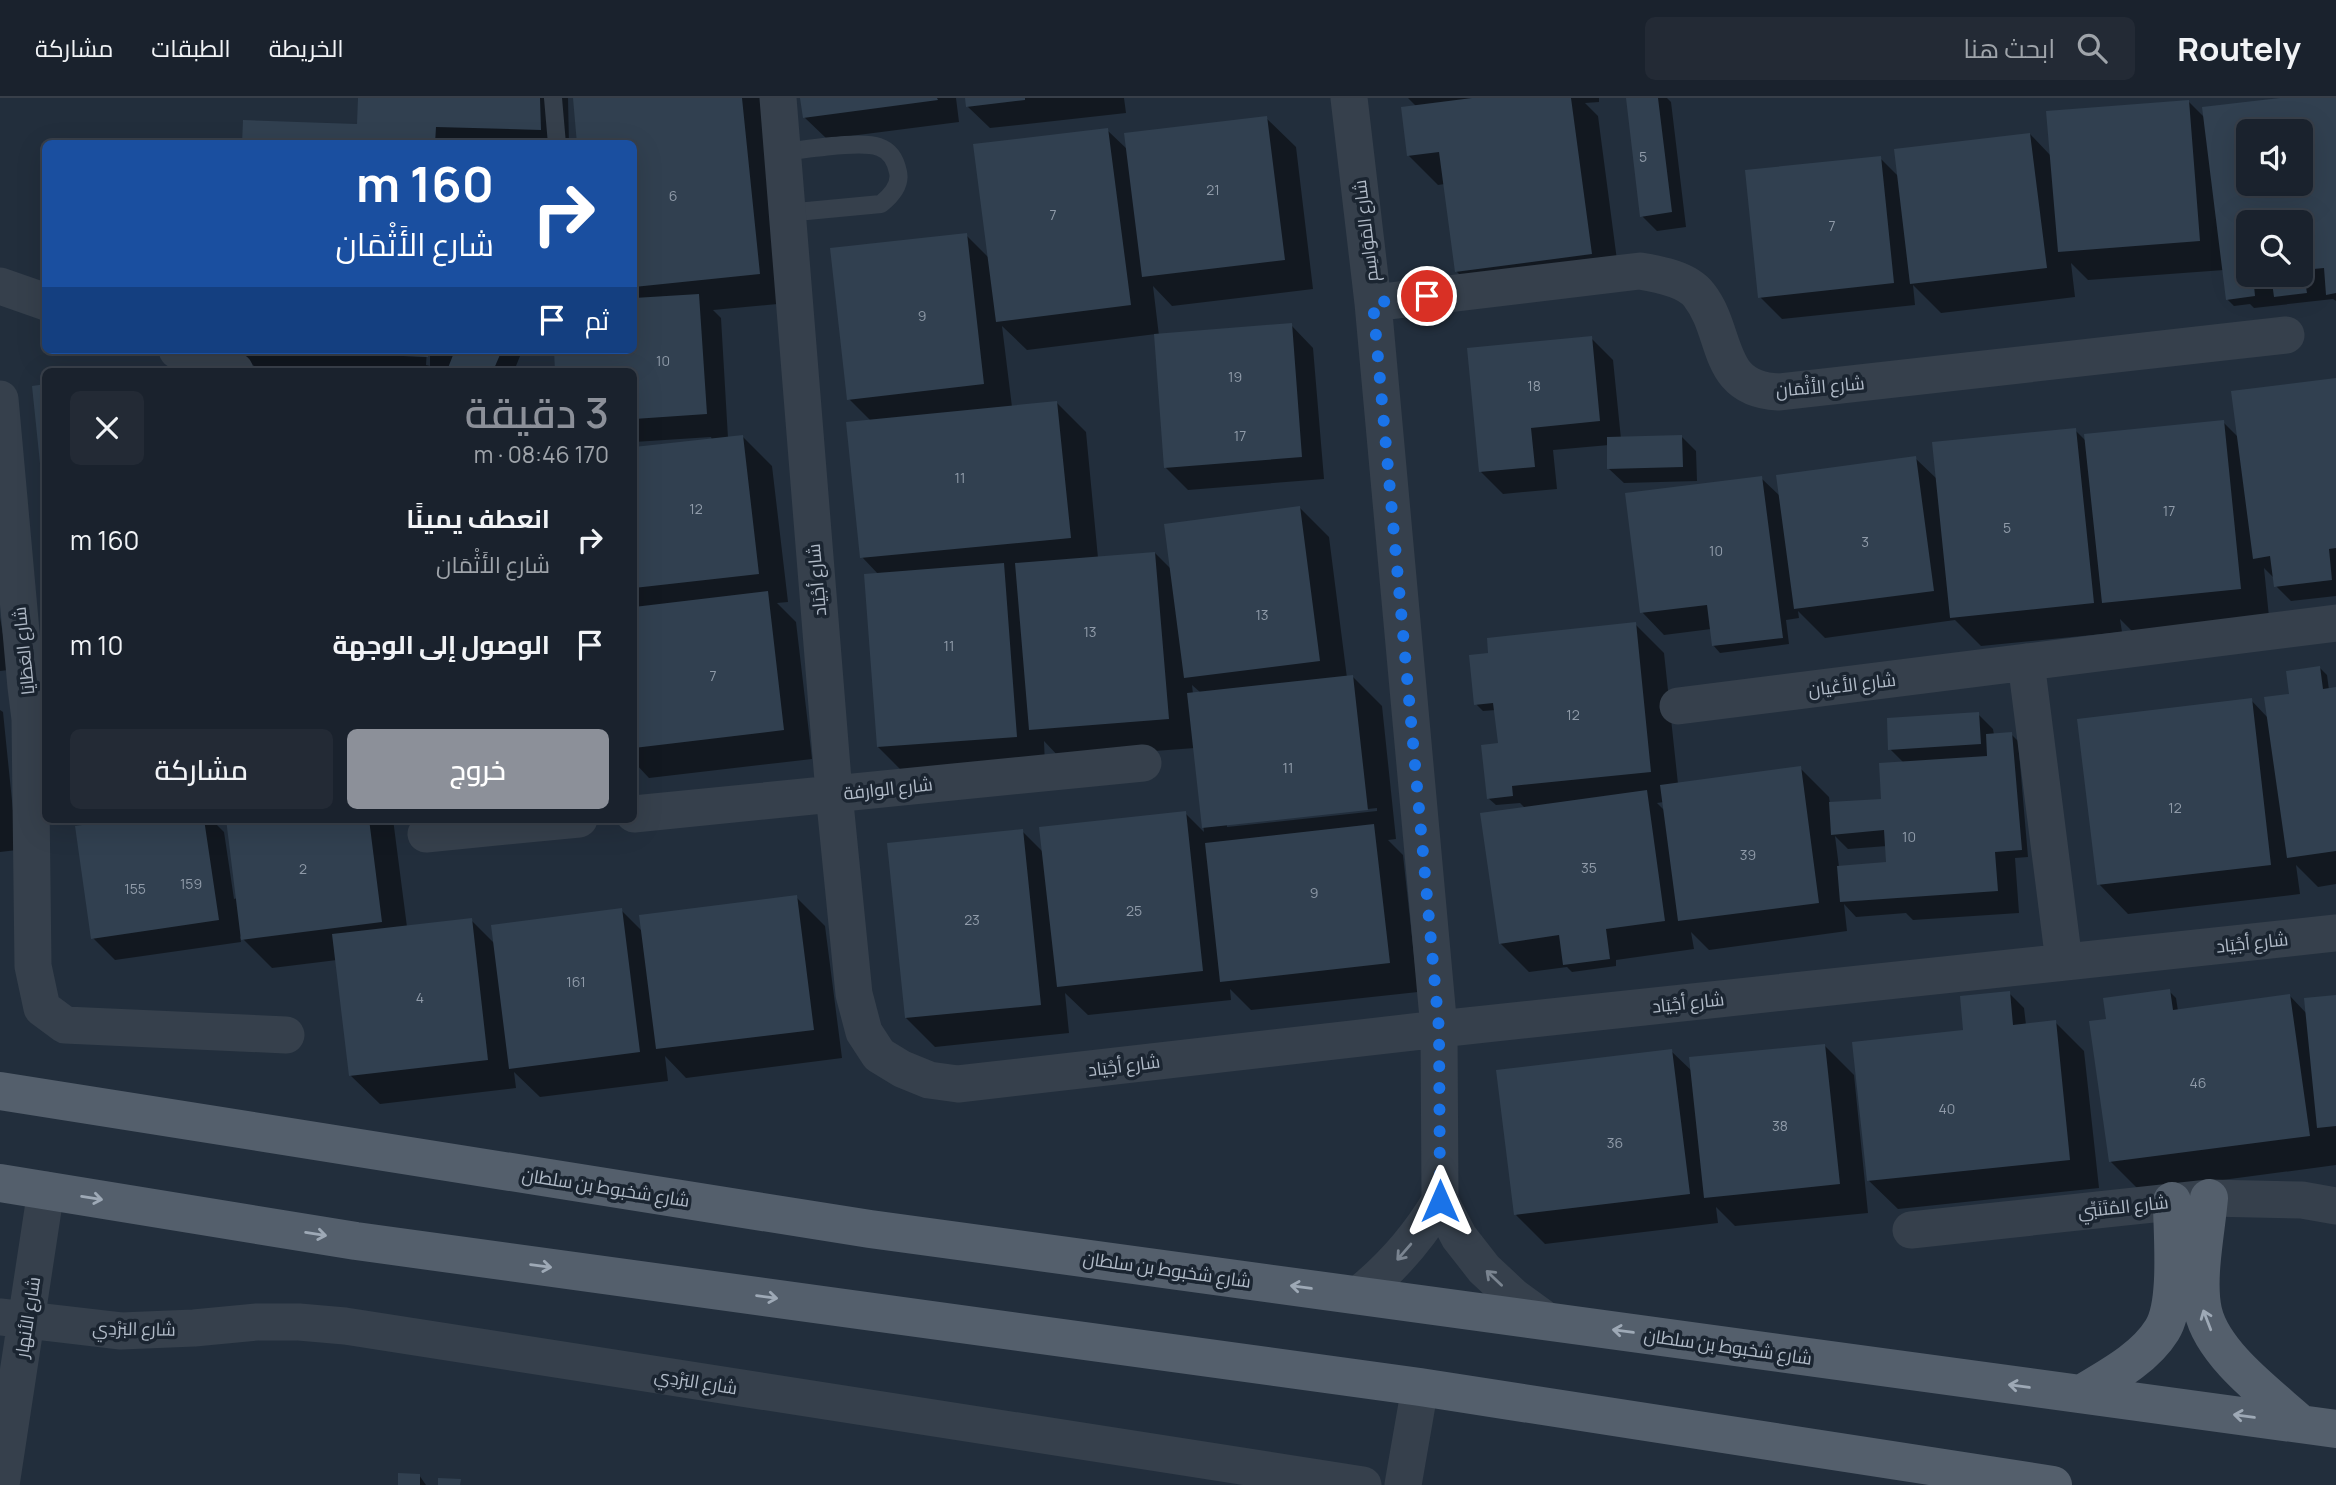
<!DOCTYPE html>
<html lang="ar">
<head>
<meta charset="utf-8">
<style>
	body { margin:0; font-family:Manrope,Cairo,sans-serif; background:#232a35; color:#f1f3f6; direction:rtl; height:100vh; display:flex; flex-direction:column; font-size:26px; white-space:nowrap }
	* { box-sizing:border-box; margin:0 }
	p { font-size:23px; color:#9fa4aa }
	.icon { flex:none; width:38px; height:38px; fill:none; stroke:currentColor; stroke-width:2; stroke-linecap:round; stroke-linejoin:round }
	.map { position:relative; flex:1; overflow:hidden; direction:ltr }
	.sheet { position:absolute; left:42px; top:270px; width:595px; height:455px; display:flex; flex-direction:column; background:#1a222d; border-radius:10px; box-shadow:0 7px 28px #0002,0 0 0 2px #383f49; direction:rtl }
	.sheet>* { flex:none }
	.hud { position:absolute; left:42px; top:42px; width:595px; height:214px; border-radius:10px; box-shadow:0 7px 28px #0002,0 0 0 2px #383f49; direction:rtl; background:#1a4fa0; color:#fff; overflow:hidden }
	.fabs { position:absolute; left:2236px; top:21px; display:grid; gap:14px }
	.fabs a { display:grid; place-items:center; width:77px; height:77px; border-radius:10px; background:#1a222d; box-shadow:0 7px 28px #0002,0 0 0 2px #383f49; font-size:35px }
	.pin { position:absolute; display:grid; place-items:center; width:60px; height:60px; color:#fff; margin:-30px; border:4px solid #fff; border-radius:50%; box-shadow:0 2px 7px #0007 }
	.me { position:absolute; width:77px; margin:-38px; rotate:0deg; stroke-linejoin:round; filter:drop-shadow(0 0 5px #0008) }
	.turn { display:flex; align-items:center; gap:24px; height:147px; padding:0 28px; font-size:32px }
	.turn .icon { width:91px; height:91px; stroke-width:2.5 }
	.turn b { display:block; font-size:49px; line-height:60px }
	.then { display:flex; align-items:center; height:66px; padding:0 28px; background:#0003; gap:14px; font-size:26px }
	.round { display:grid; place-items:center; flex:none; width:74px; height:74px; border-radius:10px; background:#232a35 }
	.head { display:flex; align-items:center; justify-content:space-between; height:119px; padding:0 28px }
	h1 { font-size:42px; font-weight:600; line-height:52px; color:#8c9099 }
	.action { display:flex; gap:14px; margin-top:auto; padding:14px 28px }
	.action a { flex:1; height:80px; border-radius:10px; background:#8c9099; color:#fff; font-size:28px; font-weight:600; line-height:80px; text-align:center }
	.action a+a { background:#232a35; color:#f1f3f6 }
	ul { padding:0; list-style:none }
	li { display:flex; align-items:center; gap:21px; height:105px; padding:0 28px }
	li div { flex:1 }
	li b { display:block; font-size:26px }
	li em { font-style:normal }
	header { display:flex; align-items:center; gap:42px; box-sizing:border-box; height:98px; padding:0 35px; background:#1a222d; border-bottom:2px solid #383f49 }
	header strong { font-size:33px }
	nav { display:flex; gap:38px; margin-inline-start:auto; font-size:24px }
	.search { width:490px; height:63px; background:#232a35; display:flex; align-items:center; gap:18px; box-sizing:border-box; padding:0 24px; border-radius:10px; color:#9fa4aa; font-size:26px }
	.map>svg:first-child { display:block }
</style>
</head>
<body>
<header>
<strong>Routely</strong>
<div class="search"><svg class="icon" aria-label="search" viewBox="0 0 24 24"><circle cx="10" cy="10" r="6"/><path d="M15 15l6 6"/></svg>ابحث هنا</div>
<nav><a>الخريطة</a><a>الطبقات</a><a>مشاركة</a></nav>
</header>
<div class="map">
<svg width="2336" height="1387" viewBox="0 0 2336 1387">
	<rect width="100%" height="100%" fill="#222e3c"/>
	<path fill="#0007" fill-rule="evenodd" d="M359,0H568L569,46H244L358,28Z
		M575,0H767L788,205L713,212L721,220L728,340L742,338L772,368L788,504L777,505L796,524L812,661L649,680L634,664V351L712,342L711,339L634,344V273H557L555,252H634V46Z
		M802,0H956L959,24L827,41L804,19Z
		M966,0H1124L1126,15L990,30L967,8Z
		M1408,0H1599V4L1585,5L1598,18L1620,185L1485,202L1456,173L1445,86L1438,87L1409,58L1417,9Z
		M1628,0H1667L1671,4L1686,129L1657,133L1642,118Z
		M2295,0H2336V203L2333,201L2254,210L2250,206L2234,208L2227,201L2224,172L2088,182L2071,165L2075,199L1941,215L1913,187L1915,207L1782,221L1760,199L1880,60L1899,79L2030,36L2051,58L2189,4L2206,21ZM2249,33H2301V86H2249ZM2249,124H2301V177H2249Z
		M1266,20L1296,49L1313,191L1172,208L1153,188L1159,238L1291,227L1313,250L1324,381L1188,392L1166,370L1156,236L1027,252L1002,228L1012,309L1057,305L1086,334L1098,460L1155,455L1172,472L1300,410L1329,439L1347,580L1353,579L1382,608L1396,741L1388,742L1403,757L1418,894L1251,912L1230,891L1231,902L1088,917L1065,895L1069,935L935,949L906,920L1022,733L1044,755L1185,715L1204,734L1195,650L1060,660L1044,643L1045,668L907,678L878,649L879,477L862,459L871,323L849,301L966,137L990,161L1107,32L1128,52ZM1192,587L1201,595L1193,596ZM1377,710V713L1227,729V726Z
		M1591,240L1613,262L1621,341L1681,338L1696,353L1697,383L1624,385L1609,371V347L1553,352L1557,391L1503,396L1481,374Z
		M238,252H427L426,267L430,268V252H514L520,258L514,273H259Z
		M2336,282V498L2291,503L2276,488L2274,480L2264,470L2269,519L2132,533L2120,521L2122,534L1981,548L1955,522L1825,540L1798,513L1799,520L1786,522L1789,546L1720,555L1713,547L1711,531L1664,537L1642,514L1761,380L1781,399L1915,360L1938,382L2075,332L2087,344L2223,324L2239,340Z
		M0,519L9,572L0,573Z
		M1635,526L1664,555L1678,686L1800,670L1829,699L1830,706L1881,702L1904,665L1890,651L1978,616L1993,631L1994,637L2011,636L2018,643L2028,759L2015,760L2019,815L1913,822L1906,815L1856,819L1844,806L1847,833L1709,852L1691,834L1694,851L1616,862V868L1572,874L1567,869L1529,874L1500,845L1526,711L1520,705L1496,707L1488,700L1500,647L1496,612L1483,613L1476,606L1487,557ZM1664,704L1665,713L1657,705ZM1835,738L1848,751L1887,748L1888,769H1839Z
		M2320,570L2327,577L2329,592L2336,591V786L2318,789L2296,767L2300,796L2128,816L2099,786L2251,602L2268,620Z
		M0,612L3,614L17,752L0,754Z
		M137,721H211L224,734L234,801L237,800L227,721H393L407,829L471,822L495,846L621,812L643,834L796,799L825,828L842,960L686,980L665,958L668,983L540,999L514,974L516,990L380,1006L350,977L337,862L272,870L240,838L241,844L115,862L93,840Z
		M2169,893L2176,900L2178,913L2290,898L2307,916L2336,899V1067L2140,1093L2111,1064L2109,922Z
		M2009,895L2024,910L2026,927L2055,924L2084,953L2099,1090L1898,1111L1867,1081L1965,934Z
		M1824,947L1854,977L1868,1115L1735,1128L1716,1109L1718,1125L1545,1146L1516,1117L1671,953L1693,974Z
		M419,1377L426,1387H399Z"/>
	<path fill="#314050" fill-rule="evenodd" d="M358,0H540L541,32L436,29L435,46H242L243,22L357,26Z
		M573,0H742L760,176L634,189V46H577Z
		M800,0H937L938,2L803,20Z
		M965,0H1025V2L966,9Z
		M1472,0H1571L1592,156L1455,174L1439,54L1407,58L1401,9Z
		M1626,0H1658L1672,114L1640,119Z
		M2280,0H2336V195L2326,197L2324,170L2303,172L2307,195L2274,199L2271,177H2301V124H2249V177H2253L2255,198L2226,202L2202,9ZM2249,33H2301V86H2249Z
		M2189,2L2200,143L2058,154L2046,13Z
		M1267,18L1285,162L1142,179L1124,35Z
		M1108,30L1131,207L996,224L973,46Z
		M2030,35L2047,170L1910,186L1894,51Z
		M1881,58L1894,185L1758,200L1745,72Z
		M967,135L984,286L847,302L830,150Z
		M699,196L707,316L634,321V273H555L554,252H634V200Z
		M1292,225L1302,359L1164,370L1154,236Z
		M1592,238L1600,323L1531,330L1535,369L1479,374L1467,250Z
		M303,252H428V259L303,254Z
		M455,252H502L493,273H454L448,270Z
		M2336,280V450L2329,451L2332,482L2274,489L2270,458L2253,461L2231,293Z
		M46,286V403L44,404L32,288Z
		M1057,303L1071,440L860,460L846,324Z
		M2224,322L2241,491L2102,505L2084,336Z
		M2076,330L2094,505L1950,520L1932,344Z
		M743,337L759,476L634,490V349Z
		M1682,337L1683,369L1607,371V339Z
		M1916,358L1934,493L1794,511L1776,377Z
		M1762,378L1783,540L1712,548L1707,507L1640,515L1625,395Z
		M1300,408L1320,563L1184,580L1164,426Z
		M46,417V443L44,444L40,418Z
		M1155,454L1169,621L1029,632L1015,465Z
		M1004,465L1017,639L877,649L864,476Z
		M768,493L784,632L634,650V509Z
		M1636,524L1651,674L1512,688L1513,698L1487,701L1481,647L1498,645L1493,605L1474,607L1469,557L1488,555L1487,540Z
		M2320,568L2323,591L2336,589V753L2287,760L2264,599L2289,596L2286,573Z
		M1353,577L1368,712L1202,730L1187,595Z
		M2252,600L2271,767L2097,787L2077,621Z
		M1979,614L1981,646L1888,652L1887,620Z
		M2012,634L2022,752L1995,754L1998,793L1840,804L1837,768L1886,764L1884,732L1831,737L1829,704L1881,701L1879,665L1987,658L1986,636Z
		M1801,668L1819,805L1678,823L1660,687Z
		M1647,692L1665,823L1606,831L1610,861L1563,867L1559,837L1499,846L1480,715Z
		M1186,713L1203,873L1057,889L1039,729Z
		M125,721H204L219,822L91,841L75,728Z
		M226,721H369L382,824L241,842Z
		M1374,726L1390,865L1220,884L1205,745Z
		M1023,731L1041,907L905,920L887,745Z
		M797,797L814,932L656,951L639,817Z
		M622,810L640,954L509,971L491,827Z
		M472,820L488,962L349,978L332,836Z
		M2170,891L2173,912L2290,896L2310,1038L2109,1064L2089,923L2106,921L2103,900Z
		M2010,893L2013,927L2056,922L2070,1062L1867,1083L1852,944L1963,932L1960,898Z
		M2336,897V1028L2317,1030L2304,900Z
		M1825,946L1840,1086L1704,1100L1689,959Z
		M1672,951L1690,1096L1514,1117L1496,972Z
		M398,1375L420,1376V1387H398Z
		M438,1380L461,1381L460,1387H438Z"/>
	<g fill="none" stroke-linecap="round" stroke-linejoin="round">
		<path stroke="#36404c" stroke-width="18" d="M553,0L557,46
			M781,54C804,52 860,42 879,49C891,53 896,64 898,74C901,87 891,98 881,106L786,115"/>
		<path stroke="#36404c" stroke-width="37" d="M778,0L834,695L854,896L864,934L879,957L902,971L929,982L958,986L1439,931L2336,835
			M1349,0L1373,205L1439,931L1440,1103L1459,1139L1484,1171L1514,1199L1547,1223
			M0,188L46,204
			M1373,205L1640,173C1658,176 1687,181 1699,197C1729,235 1714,291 1778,294L2286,237
			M177,252L235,273
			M0,301L26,589L30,621L46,629
			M2026,564L2064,864
			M1678,608L2336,525
			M30,621L33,868L42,910L65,927L286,937
			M634,716L1143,665
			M426,736L579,721
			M1911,1132L2209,1100L2302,1102L2336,1108
			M1358,1197C1392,1170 1418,1140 1440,1103
			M0,1219L121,1233L194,1230L257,1224H299L345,1228L1363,1387
			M1,1387L46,1092
			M1403,1387L1420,1289"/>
		<path stroke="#545f6c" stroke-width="38" d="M0,993L870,1131L2336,1331
			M0,1085L356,1143L1420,1289L2053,1387
			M2209,1100C2206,1135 2196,1180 2203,1213C2213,1257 2269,1297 2301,1326
			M2081,1296C2109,1279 2144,1261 2162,1232C2179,1205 2172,1136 2172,1103"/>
	</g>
	<defs><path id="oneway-shaft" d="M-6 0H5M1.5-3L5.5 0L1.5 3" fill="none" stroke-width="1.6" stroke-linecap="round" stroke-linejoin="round" transform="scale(1.75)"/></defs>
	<g stroke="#9ea9b6">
		<use href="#oneway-shaft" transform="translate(92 1100) rotate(9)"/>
		<use href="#oneway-shaft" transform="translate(316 1136) rotate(9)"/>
		<use href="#oneway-shaft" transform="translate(541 1168) rotate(8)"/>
		<use href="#oneway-shaft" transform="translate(1301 1189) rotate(-172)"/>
		<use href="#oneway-shaft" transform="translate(767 1199) rotate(8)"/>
		<use href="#oneway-shaft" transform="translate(2207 1222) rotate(-111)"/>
		<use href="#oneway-shaft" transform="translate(1623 1233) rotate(-172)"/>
		<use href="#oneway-shaft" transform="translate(2019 1288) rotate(-172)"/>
		<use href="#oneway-shaft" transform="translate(2244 1318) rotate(-172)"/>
	</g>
	<g stroke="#7a8490">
		<use href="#oneway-shaft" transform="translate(1404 1154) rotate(131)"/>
		<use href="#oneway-shaft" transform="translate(1494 1180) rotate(-136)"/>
	</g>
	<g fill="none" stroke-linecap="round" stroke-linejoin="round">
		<path stroke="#1a73e8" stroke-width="12" stroke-dasharray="0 21.6" d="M1427,198L1373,205L1439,931L1440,1103"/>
	</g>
	<g text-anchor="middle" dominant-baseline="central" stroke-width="7" stroke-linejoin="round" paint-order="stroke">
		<g font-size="14" fill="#909ba9">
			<text x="1643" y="58">5</text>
			<text x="1213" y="91">21</text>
			<text x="673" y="97">6</text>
			<text x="1053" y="116">7</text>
			<text x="1832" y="127">7</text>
			<text x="922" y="217">9</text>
			<text x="663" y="262">10</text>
			<text x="1235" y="278">19</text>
			<text x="1534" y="287">18</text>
			<text x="1240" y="337">17</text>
			<text x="960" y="379">11</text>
			<text x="696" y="410">12</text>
			<text x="2169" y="412">17</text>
			<text x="2007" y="429">5</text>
			<text x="1865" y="443">3</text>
			<text x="1716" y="452">10</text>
			<text x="1262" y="516">13</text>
			<text x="1090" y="533">13</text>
			<text x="949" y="547">11</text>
			<text x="713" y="577">7</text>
			<text x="1573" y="616">12</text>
			<text x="1288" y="669">11</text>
			<text x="2175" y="709">12</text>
			<text x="1909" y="738">10</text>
			<text x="1748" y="756">39</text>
			<text x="1589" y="769">35</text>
			<text x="303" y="770">2</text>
			<text x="191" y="785">159</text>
			<text x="135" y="790">155</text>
			<text x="1314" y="794">9</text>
			<text x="1134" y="812">25</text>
			<text x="972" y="821">23</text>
			<text x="576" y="883">161</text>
			<text x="420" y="899">4</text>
			<text x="2198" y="984">46</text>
			<text x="1947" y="1010">40</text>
			<text x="1780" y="1027">38</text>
			<text x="1615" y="1044">36</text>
		</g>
		<g font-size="18" fill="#b1bbc8" stroke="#1b2531">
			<text transform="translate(1365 133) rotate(-97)">شارع المَوَاسِم</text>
			<text transform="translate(1820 288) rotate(-5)">شارع الأَثْمَان</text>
			<text transform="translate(816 482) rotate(-95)">شارع أجْيَاد</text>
			<text transform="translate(23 553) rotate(-96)">شارع العَطَايَا</text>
			<text transform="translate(1852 586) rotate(-7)">شارع الأَعْيان</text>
			<text transform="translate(888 690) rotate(-6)">شارع الوارفة</text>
			<text transform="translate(2252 844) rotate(-6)">شارع أجْيَاد</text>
			<text transform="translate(1688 904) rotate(-6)">شارع أجْيَاد</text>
			<text transform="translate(1124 967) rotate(-7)">شارع أجْيَاد</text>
			<text transform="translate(606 1089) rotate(9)">شارع شخبوط بن سلطان</text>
			<text transform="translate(2123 1108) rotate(-6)">شارع المُتَنَبِّي</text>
			<text transform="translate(1167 1171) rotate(8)">شارع شخبوط بن سلطان</text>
			<text transform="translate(27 1219) rotate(-81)">شارع الأنهار</text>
			<text transform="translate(134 1230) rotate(1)">شارع البَرْدِي</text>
			<text transform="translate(1728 1248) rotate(8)">شارع شخبوط بن سلطان</text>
			<text transform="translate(696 1283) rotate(9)">شارع البَرْدِي</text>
		</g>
	</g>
</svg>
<div class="fabs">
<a><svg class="icon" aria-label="sound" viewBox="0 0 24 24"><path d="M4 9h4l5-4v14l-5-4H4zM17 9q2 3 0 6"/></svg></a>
<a><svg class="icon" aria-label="search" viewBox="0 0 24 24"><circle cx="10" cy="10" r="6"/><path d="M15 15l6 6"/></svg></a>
</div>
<div class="pin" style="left:1427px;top:198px;background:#d93025"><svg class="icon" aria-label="arrive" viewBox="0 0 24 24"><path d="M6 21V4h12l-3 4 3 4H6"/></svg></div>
<svg class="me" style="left:1440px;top:1103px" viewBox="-20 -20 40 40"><path d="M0-17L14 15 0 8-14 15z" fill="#1a73e8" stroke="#fff" stroke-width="4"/></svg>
<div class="hud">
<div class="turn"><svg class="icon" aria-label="right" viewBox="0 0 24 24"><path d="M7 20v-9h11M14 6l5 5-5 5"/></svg><div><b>160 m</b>شارع الأَثْمَان</div></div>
<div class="then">ثم<svg class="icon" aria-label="arrive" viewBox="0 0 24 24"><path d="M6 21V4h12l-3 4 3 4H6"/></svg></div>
</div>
<section class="sheet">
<div class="head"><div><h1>3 دقيقة</h1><p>170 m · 08:46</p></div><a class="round"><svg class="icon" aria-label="close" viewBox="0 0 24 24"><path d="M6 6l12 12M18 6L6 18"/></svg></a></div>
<ul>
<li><svg class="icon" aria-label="right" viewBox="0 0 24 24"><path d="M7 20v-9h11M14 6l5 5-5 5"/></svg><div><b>انعطف يمينًا</b><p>شارع الأَثْمَان</p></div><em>160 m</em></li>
<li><svg class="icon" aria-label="arrive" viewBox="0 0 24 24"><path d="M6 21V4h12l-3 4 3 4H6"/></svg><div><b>الوصول إلى الوجهة</b></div><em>10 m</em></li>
</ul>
<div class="action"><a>خروج</a><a>مشاركة</a></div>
</section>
</div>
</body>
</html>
